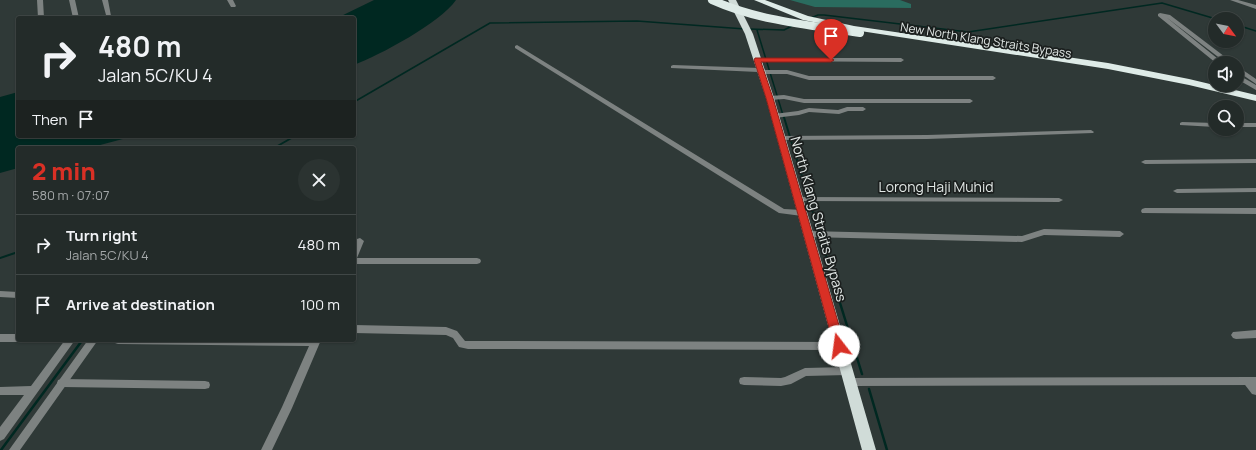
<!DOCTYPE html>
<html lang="en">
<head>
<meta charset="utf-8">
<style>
	body { margin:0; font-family:Manrope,sans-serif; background:#2b3331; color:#f1f3f6; height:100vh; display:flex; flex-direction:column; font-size:15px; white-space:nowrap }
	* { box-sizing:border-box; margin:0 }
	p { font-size:13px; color:#a3a7a8 }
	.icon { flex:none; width:22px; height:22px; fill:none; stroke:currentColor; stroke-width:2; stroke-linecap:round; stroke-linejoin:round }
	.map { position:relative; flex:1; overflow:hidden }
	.drawer { position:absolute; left:16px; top:146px; width:340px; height:196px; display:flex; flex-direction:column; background:#232b29; border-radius:4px; box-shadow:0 1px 3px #0004,0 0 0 1px #404746 }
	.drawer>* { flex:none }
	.top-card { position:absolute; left:16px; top:16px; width:340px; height:122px; border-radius:4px; box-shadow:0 1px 3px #0004,0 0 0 1px #404746; background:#232b29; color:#f1f3f6; overflow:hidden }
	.needle { width:26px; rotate:122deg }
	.tools { position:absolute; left:1208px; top:12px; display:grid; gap:8px }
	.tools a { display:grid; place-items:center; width:36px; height:36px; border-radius:50%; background:#232b29; box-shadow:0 1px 3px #0004,0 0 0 1px #404746; font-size:20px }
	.pin { position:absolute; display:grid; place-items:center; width:34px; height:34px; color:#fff; margin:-41px -17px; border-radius:50% 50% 50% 0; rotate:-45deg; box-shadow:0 0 4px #0007 }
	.pin .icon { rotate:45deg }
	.me { position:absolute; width:44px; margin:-22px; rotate:345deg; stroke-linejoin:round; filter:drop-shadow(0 0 3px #0008) }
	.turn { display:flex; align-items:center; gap:14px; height:84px; padding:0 16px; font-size:18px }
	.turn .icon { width:52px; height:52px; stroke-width:2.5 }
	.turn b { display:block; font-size:28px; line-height:34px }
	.then { display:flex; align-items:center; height:38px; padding:0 16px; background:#0003; gap:8px; font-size:15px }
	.round { display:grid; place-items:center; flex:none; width:42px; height:42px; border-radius:21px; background:#2b3331 }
	.head { display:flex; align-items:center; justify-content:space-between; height:68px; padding:0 16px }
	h1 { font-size:24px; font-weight:800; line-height:30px; color:#d93025 }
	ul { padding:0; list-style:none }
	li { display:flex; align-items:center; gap:12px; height:60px; padding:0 16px; border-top:1px solid #404746 }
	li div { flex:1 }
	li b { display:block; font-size:15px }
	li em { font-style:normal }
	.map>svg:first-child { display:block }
</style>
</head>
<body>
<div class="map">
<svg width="1256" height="450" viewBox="0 0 1256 450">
	<rect width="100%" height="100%" fill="#2f3937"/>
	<path fill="#2a6c5f" d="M790,0H900L911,4V8L815,7Z"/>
	<path fill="#002821" d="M374,0H456C440,23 380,55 354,65V18H337Z
		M18,92V136H134L89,148H18V168L0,173V97Z"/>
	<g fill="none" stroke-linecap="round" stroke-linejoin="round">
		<path stroke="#002821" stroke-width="1.5" d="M811,18L818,15H824L968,32L1162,3L1216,19
			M1237,25L1256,31
			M750,29L784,30L792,26
			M757,30L783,115
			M354,102L490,23L637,21L745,29"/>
		<path stroke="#002821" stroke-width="2" d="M783,114L828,262
			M274,148L295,136
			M0,258L18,252"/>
		<path stroke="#002821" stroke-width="2.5" d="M827,261L862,374
			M869,389L887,450
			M1,450L81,342"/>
		<path fill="#7d8281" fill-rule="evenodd" d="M37,0H43L44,18H38Z
			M69,0H75L79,18H73Z
			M102,0H108L111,16L106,15Z
			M227,0H233L236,6L235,7H231Z
			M1160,13L1170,15L1233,63H1226L1166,17L1223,63H1216L1158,16V14Z
			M517,45L784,209L802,210L806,213L802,216L779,213L515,48V46Z
			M757,58H901L904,60L901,62L755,61L754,60Z
			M673,65L760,68L763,70H787L809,76H993L996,78L993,80H809L787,74H761L758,72L671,68V66Z
			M1237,66L1256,79V84L1237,71Z
			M1237,74L1256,85V90L1237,79Z
			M784,95L804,99H970L973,101L970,103H804L784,99L770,100L767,98L770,96Z
			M847,107H863L866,109L863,111H848L839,114L809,112L799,115L774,118L771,116L774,114L798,111L809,108L838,110Z
			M1182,122L1215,123V127L1180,125V123Z
			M1237,123H1256V127H1237Z
			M1091,130L1094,132L1093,133L927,139L780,140L777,138L780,136L927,135Z
			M1256,159V163L1145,164L1141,162L1145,160Z
			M1256,188V192L1177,193L1173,191L1177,189Z
			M795,197L1059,198L1063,200L1059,202L798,201L794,199Z
			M1145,208H1256V214L1142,213L1141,211L1142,209Z
			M1044,229L1120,231L1124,234L1120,237L1044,235L1022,242L808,237L804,234L808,231L1022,236Z
			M360,238L364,241L357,258H477L480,259L481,261L480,263L477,264H354V246L357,239Z
			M0,291L18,292V298L0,297Z
			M354,325L446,327L457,331L465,341H468L839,342L842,343L844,346L842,349L839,350L468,349L459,347L453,338L446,335L354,333Z
			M1256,330V338L1236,339L1233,338L1231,335L1233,332Z
			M0,334H18V340H22L18,342H0Z
			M65,340H75L4,439L0,441V427L24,395H0V387L31,386Z
			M113,340H321L292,408L272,450H261L282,407L309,346L118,344L115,343Z
			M847,367L850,368L852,371L850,374L847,375L806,376L791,384L781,386L744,385L740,384L739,381L740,378L744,377L781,378L785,377L805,368Z
			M1247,377L1251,378L1256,384V395L1252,394L1242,381L1243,378Z
			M62,379L205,381L209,382L210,385L209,388L205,389L62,387L58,386L57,383L58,380Z"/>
		<path fill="#7d8281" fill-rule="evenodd" d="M1230,0H1238L1256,5V9Z
			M88,340H98L20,450H9Z
			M1256,377V385L850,386L846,385L845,382L846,379L850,378Z"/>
		<path fill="#d0dcd8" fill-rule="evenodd" d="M728,0H736L753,34L774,98L876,450H862L766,98L745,34Z"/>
		<path fill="#deebe7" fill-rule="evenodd" d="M754,0H765L808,16L854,26L1108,63L1189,79L1256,95V101L1189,85L1108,69L854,30L803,20Z"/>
		<path stroke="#deebe7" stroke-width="8" d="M712,0C759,21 809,25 860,33"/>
	</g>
	<path fill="#d93025" stroke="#8d1f18" d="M755,58H831L834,60L831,62H761L773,98L845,346L843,349L839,350L835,349L834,346L766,98L754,60Z"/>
	<g text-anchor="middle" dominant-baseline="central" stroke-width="3.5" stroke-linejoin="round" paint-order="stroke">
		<g font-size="12" fill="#e2e8e6" stroke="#1b1f1e">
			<text transform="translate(986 40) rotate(9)">New North Klang Straits Bypass</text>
		</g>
		<g font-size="14" fill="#e2e8e6" stroke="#1b1f1e">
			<text x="936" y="186">Lorong Haji Muhid</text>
			<text transform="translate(819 219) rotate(74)">North Klang Straits Bypass</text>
		</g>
	</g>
</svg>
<div class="tools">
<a><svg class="needle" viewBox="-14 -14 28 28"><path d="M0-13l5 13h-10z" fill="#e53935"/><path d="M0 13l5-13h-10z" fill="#a3a7a8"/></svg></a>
<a><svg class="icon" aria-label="sound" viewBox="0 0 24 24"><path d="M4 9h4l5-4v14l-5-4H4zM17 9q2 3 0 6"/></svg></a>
<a><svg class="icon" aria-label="search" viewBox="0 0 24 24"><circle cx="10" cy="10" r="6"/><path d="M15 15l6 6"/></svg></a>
</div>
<div class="pin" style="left:831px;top:60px;background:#d93025"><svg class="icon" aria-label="arrive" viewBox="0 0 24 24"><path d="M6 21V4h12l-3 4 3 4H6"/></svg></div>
<svg class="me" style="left:839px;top:346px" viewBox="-20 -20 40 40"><circle r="19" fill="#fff"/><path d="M0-13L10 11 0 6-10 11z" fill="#d93025"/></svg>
<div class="top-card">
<div class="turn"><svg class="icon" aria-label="right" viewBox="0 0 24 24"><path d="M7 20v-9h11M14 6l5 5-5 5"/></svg><div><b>480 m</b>Jalan 5C/KU 4</div></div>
<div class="then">Then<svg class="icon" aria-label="arrive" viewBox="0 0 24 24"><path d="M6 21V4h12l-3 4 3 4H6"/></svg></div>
</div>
<section class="drawer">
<div class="head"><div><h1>2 min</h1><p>580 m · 07:07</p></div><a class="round"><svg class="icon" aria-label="close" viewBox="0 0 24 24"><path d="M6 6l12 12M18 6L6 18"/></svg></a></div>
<ul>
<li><svg class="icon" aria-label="right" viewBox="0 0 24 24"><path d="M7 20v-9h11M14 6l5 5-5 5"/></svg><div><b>Turn right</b><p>Jalan 5C/KU 4</p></div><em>480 m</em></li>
<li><svg class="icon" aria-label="arrive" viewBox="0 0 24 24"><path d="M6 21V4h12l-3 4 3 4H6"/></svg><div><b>Arrive at destination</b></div><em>100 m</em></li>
</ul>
</section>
</div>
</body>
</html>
